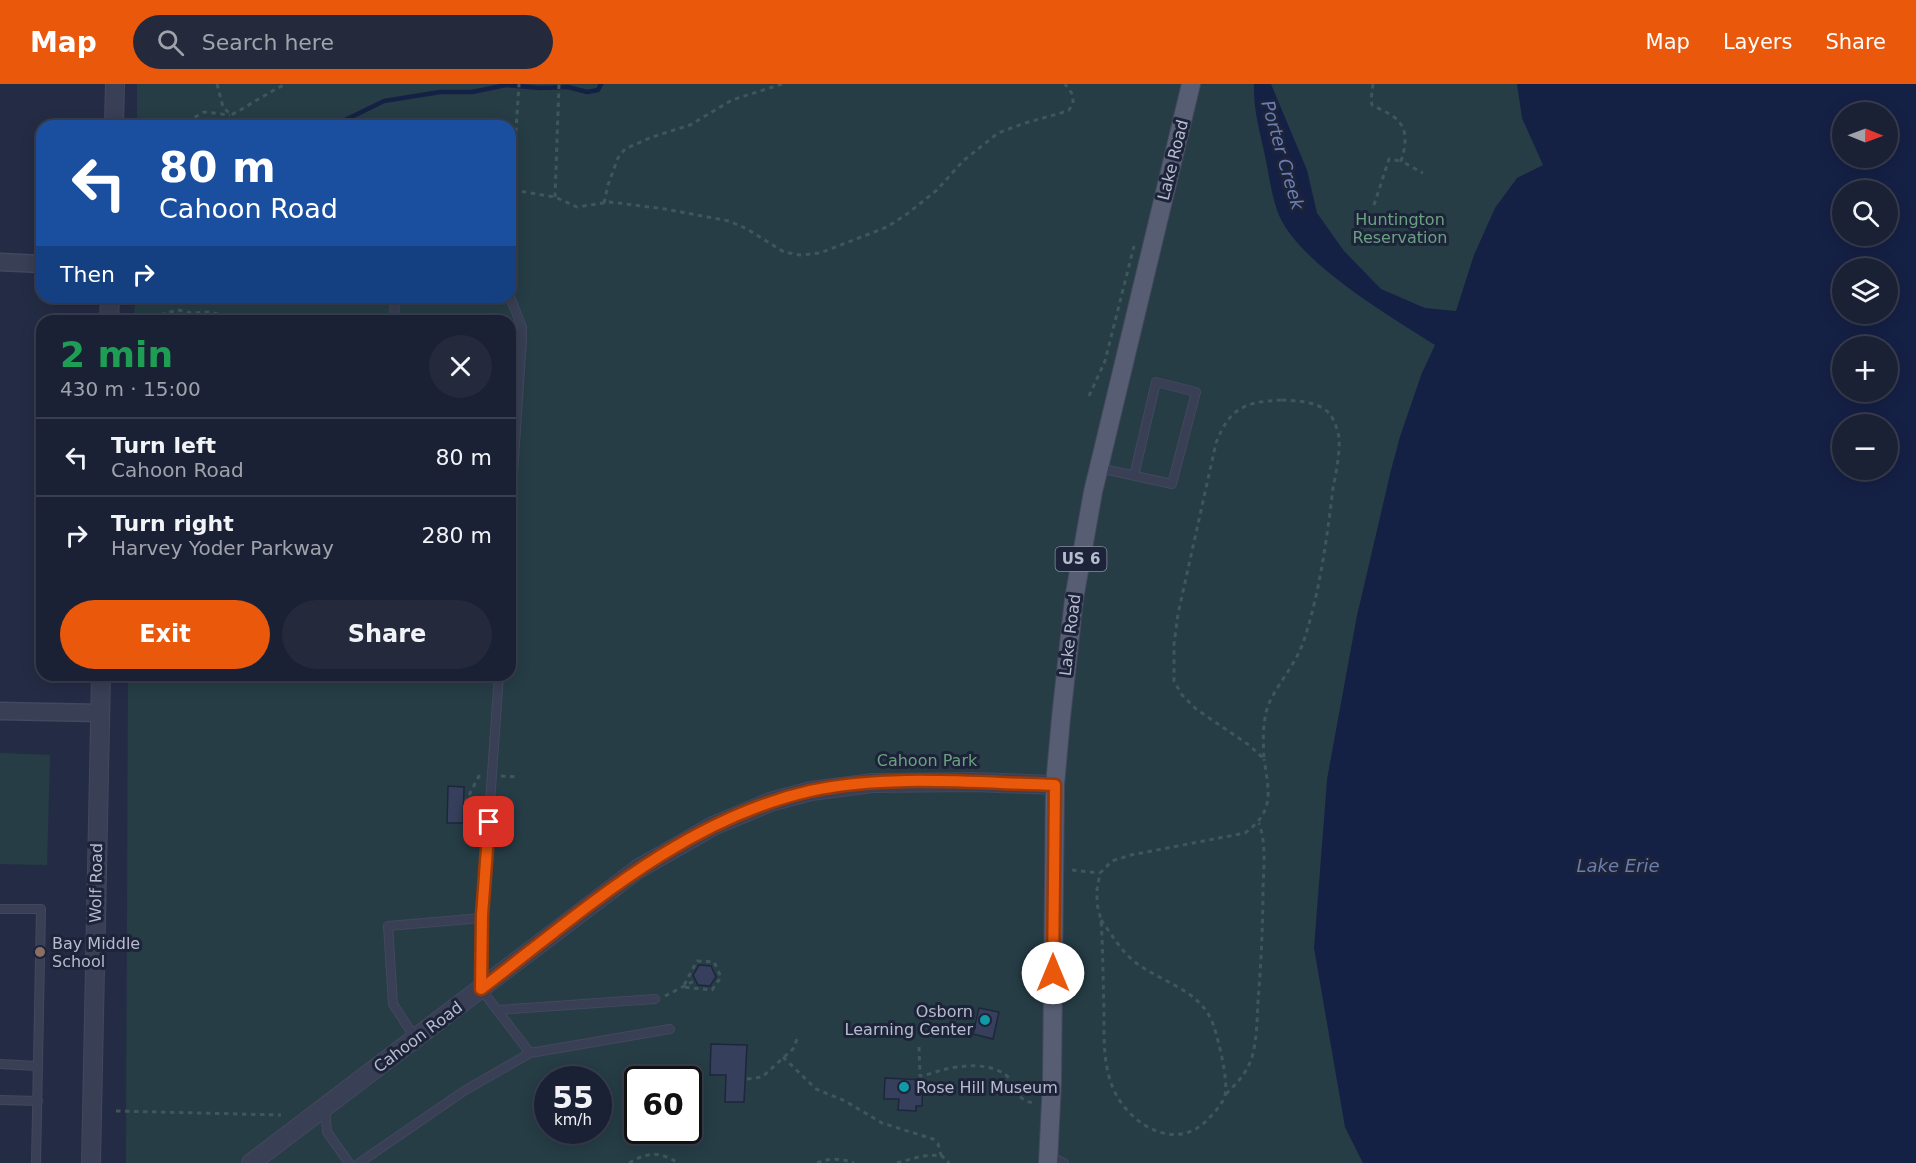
<!DOCTYPE html>
<html lang="en">
<head>
<meta charset="utf-8">
<style>
	body { margin:0; font-family:"DejaVu Sans",sans-serif; background:#24293c; color:#f1f3f6; height:100vh; display:flex; flex-direction:column; font-size:22px; white-space:nowrap }
	* { box-sizing:border-box; margin:0 }
	p { font-size:20px; color:#a0a3ac }
	.icon { flex:none; width:33px; height:33px; fill:none; stroke:currentColor; stroke-width:2; stroke-linecap:round; stroke-linejoin:round }
	.map { position:relative; flex:1; overflow:hidden }
	.details { position:absolute; left:36px; top:231px; width:480px; height:366px; display:flex; flex-direction:column; background:#1b2134; border-radius:18px; box-shadow:0 3px 15px #0003,0 0 0 2px #393e4f }
	.details>* { flex:none }
	.hud { position:absolute; left:36px; top:36px; width:480px; height:183px; border-radius:18px; box-shadow:0 3px 15px #0003,0 0 0 2px #393e4f; background:#1a4fa0; color:#fff; overflow:hidden }
	.needle { width:39px; rotate:91deg }
	.fabs { position:absolute; left:1832px; top:18px; display:grid; gap:12px }
	.fabs a { display:grid; place-items:center; width:66px; height:66px; border-radius:50%; background:#1b2134; box-shadow:0 3px 15px #0003,0 0 0 2px #393e4f; font-size:30px }
	.speed { position:absolute; left:534px; top:982px; display:flex; gap:12px; font-size:30px; font-weight:700; text-align:center }
	.speed>* { display:grid; place-content:center; width:78px; height:78px; border-radius:50%; background:#1b2134; box-shadow:0 3px 15px #0003,0 0 0 2px #393e4f; line-height:1 }
	.speed small { font-size:15px; font-weight:400 }
	.speed .limit { border:3px solid #111; border-radius:9px; background:#fff; color:#111 }
	.pin { position:absolute; display:grid; place-items:center; width:51px; height:51px; color:#fff; margin:-26px; border-radius:12px; box-shadow:0 3px 9px #0006 }
	.me { position:absolute; width:66px; margin:-33px; rotate:0deg; stroke-linejoin:round; filter:drop-shadow(0 0 4px #0008) }
	.turn { display:flex; align-items:center; gap:21px; height:126px; padding:0 24px; font-size:27px }
	.turn .icon { width:78px; height:78px; stroke-width:2.5 }
	.turn b { display:block; font-size:42px; line-height:51px }
	.then { display:flex; align-items:center; height:57px; padding:0 24px; background:#0003; gap:12px; font-size:22px }
	.round { display:grid; place-items:center; flex:none; width:63px; height:63px; border-radius:32px; background:#24293c }
	.headline { display:flex; align-items:center; justify-content:space-between; height:102px; padding:0 24px }
	h1 { font-size:36px; font-weight:700; line-height:45px; color:#1e9e55 }
	.primary-button { display:flex; gap:12px; margin-top:auto; padding:12px 24px }
	.primary-button a { flex:1; height:69px; border-radius:36px; background:#ea580c; color:#fff; font-size:24px; font-weight:700; line-height:69px; text-align:center }
	.primary-button a+a { background:#24293c; color:#f1f3f6 }
	ul { padding:0; list-style:none }
	li { display:flex; align-items:center; gap:18px; height:78px; padding:0 24px; border-top:2px solid #393e4f }
	li div { flex:1 }
	li b { display:block; font-size:22px }
	li em { font-style:normal }
	header { display:flex; align-items:center; gap:36px; box-sizing:border-box; height:84px; padding:0 30px; background:#ea580c; color:#fff }
	header strong { font-size:28px }
	nav { display:flex; gap:33px; margin-inline-start:auto; font-size:21px }
	.search { width:420px; height:54px; background:#24293c; display:flex; align-items:center; gap:15px; box-sizing:border-box; padding:0 21px; border-radius:33px; color:#a0a3ac; font-size:22px }
	.map>svg:first-child { display:block }
</style>
</head>
<body>
<header>
<strong>Map</strong>
<div class="search"><svg class="icon" aria-label="search" viewBox="0 0 24 24"><circle cx="10" cy="10" r="6"/><path d="M15 15l6 6"/></svg>Search here</div>
<nav><a>Map</a><a>Layers</a><a>Share</a></nav>
</header>
<div class="map">
<svg width="1916" height="1079" viewBox="0 0 1916 1079">
	<rect width="100%" height="100%" fill="#242c45"/>
	<path fill="#263d46" fill-rule="evenodd" d="M137,0H1612L1422,289L1400,353L1357,532L1327,696L1345,1043L1363,1079H126L128,591H510V237H134L135,213H510V42H137ZM548,996H598V1047H548ZM638,996H688V1047H638Z
		M0,669L50,671L47,781L0,780Z"/>
	<path fill="#152045" fill-rule="evenodd" d="M1254,0H1271L1307,86L1317,129L1344,167L1381,205L1425,224L1456,227L1474,171L1495,124L1517,94L1543,81L1522,34L1517,0H1916V1079H1363L1345,1043L1314,864L1327,696L1357,532L1391,386L1400,353L1422,289L1435,261C1390,232 1294,177 1277,126C1271,109 1269,90 1265,72C1260,48 1253,25 1254,0ZM1842,28H1887V74H1842ZM1842,106H1887V152H1842ZM1842,184H1887V230H1842ZM1842,262H1887V308H1842ZM1842,340H1887V386H1842Z"/>
	<g fill="none" stroke-linecap="round" stroke-linejoin="round">
		<path stroke="#152045" stroke-width="4.5" d="M333,42L384,17L440,8H472L506,1L540,4L568,3L587,8L598,6L601,0"/>
	</g>
	<path fill="#363f5c" stroke="#1f263c" stroke-width="1.5" d="M448,702L464,703L463,739H447Z
		M699,881L711,882L716,893L710,902L698,901L693,891Z
		M979,924L999,928L993,955L973,950Z
		M711,960L747,961L744,1018H725L726,991H710Z
		M885,994L923,996L922,1022H916V1027L898,1026L899,1015H884Z"/>
	<g fill="none" stroke-linecap="round" stroke-linejoin="round">
		<g stroke="#43485e" stroke-width="10">
			<path id="service" d="M510,213L522,243V255L510,436
				M394,237L395,213
				M1099,384L1172,400L1196,308L1156,298L1134,392
				M0,825H41L36,1079
				M498,926L655,915
				M415,954L393,920L388,842L482,834
				M530,969L670,945
				M0,980L37,982
				M0,1016L38,1017
				M325,1024L327,1048L349,1079
				M1049,1072L1064,1079
				M359,1079L464,1007L530,969L481,905L482,831L499,591"/>
		</g>
		<g stroke="#43485e" stroke-width="19">
			<path id="minor" d="M0,178L42,180
				M0,627L99,629"/>
		</g>
		<g stroke="#43485e" stroke-width="20">
			<path id="tertiary" d="M114,42L115,0
				M109,237L110,213
				M91,1079L101,591
				M251,1079L638,785L713,742L770,718L811,707L872,699L974,698L1055,701"/>
		</g>
		<g stroke="#43485e" stroke-width="20">
			<path id="primary" d="M1048,1079L1052,998L1055,701L1061,634L1074,515L1093,408L1191,0"/>
		</g>
		<path stroke="#40565d" stroke-width="3" stroke-dasharray="4.5 4.5" stroke-linecap="butt" d="M217,0L223,23L231,31C250,21 267,9 286,0
			M1373,0L1371,16L1372,21C1379,25 1387,28 1394,33C1409,44 1406,62 1401,77L1423,89
			M131,36L149,42
			M179,42L204,28L230,31
			M513,106L555,113L577,123L610,118L665,125L729,137L747,145L784,168L800,171L820,169L887,143L907,130L937,106L963,77L998,49L1025,39L1061,29L1069,26L1073,19V11L1065,0
			M555,113L559,0
			M604,119L608,101L618,74L625,65L652,53L690,41L732,16L782,0
			M1374,121L1389,75L1401,77
			M510,138L519,0
			M125,233H152L178,226L191,229L211,228L223,232L229,237
			M1089,312L1105,277L1134,162
			M1282,316C1297,317 1317,317 1329,329C1334,335 1338,346 1339,354C1340,370 1336,389 1333,404C1327,454 1320,506 1305,553C1298,577 1281,595 1270,617C1262,635 1263,656 1264,675L1249,661L1196,625L1182,611L1174,597V560L1178,530L1216,359C1230,323 1245,318 1282,316Z
			M501,692L517,693
			M465,719L480,690
			M1072,786L1100,789
			M1101,836C1112,851 1121,867 1135,878C1159,897 1197,905 1211,935C1217,948 1229,997 1225,1011C1223,1019 1216,1027 1210,1033C1176,1072 1125,1039 1111,999C1103,976 1104,951 1104,927C1103,896 1103,866 1101,836L1097,820V805L1100,789L1112,777L1131,771L1245,749C1275,727 1269,708 1264,675
			M697,877L714,878L721,893L712,906L683,903Z
			M665,912L694,897
			M919,963L920,992C927,991 935,988 942,986C962,981 990,978 1007,992C1020,1003 1014,1018 1036,1019
			M783,973L816,1005L845,1017L882,1039L933,1055L938,1060L941,1071
			M747,995L762,993L793,965L797,955
			M1226,1010C1237,999 1247,989 1252,973C1257,956 1257,936 1258,918C1261,880 1263,841 1263,803C1264,781 1266,759 1259,739
			M116,1027L281,1031
			M629,1079C648,1068 659,1067 678,1079
			M817,1079C830,1074 840,1074 854,1079
			M897,1079L922,1072L941,1071L949,1079"/>
		<use href="#service" stroke="#393f54" stroke-width="8"/>
		<use href="#minor" stroke="#393f54" stroke-width="16"/>
		<use href="#tertiary" stroke="#393f54" stroke-width="18"/>
		<use href="#primary" stroke="#575e74" stroke-width="18"/>
	</g>
	<g fill="none" stroke-linecap="round" stroke-linejoin="round">
		<g stroke="#983908" stroke-width="15">
			<path id="route" d="M489,738L482,831L481,905C582,828 682,736 810,707C888,690 976,699 1055,701L1053,889"/>
		</g>
		<use href="#route" stroke="#ea580c" stroke-width="10"/>
	</g>
	<circle fill="#8d6e63" stroke="#1d243a" stroke-width="2" cx="40" cy="868" r="6"/>
	<g fill="#0f9aa8" stroke="#1d243a" stroke-width="2">
		<circle cx="985" cy="936" r="6"/>
		<circle cx="904" cy="1003" r="6"/>
	</g>
	<g text-anchor="middle" dominant-baseline="central" stroke-width="6" stroke-linejoin="round" paint-order="stroke">
		<rect fill="#1d243a" stroke="#888ea2" stroke-width="1.5" x="1055.5" y="463" width="51" height="24" rx="4.5"/>
		<g font-size="15" font-weight="bold" fill="#b6bbce">
			<text x="1081" y="475">US 6</text>
		</g>
		<g font-size="16" fill="#b6bbce" stroke="#1d243a">
			<text transform="translate(1173 76) rotate(-76)">Lake Road</text>
			<text transform="translate(1070 551) rotate(-83)">Lake Road</text>
			<text transform="translate(96 799) rotate(-89)">Wolf Road</text>
			<text transform="translate(418 953) rotate(-37)">Cahoon Road</text>
		</g>
		<g font-size="16" fill="#6ba181" stroke="#1d243a">
			<text x="1400" y="135">Huntington<tspan x="1400" dy="18">Reservation</tspan></text>
			<text x="927" y="676">Cahoon Park</text>
		</g>
		<g font-size="16" fill="#b6bbce" stroke="#1d243a" text-anchor="start">
			<text x="52" y="859">Bay Middle<tspan x="52" dy="18">School</tspan></text>
			<text x="973" y="927" text-anchor="end">Osborn<tspan x="973" dy="18">Learning Center</tspan></text>
			<text x="916" y="1003">Rose Hill Museum</text>
		</g>
		<g font-size="18" font-style="italic" fill="#6c7db0" stroke="#1d243a">
			<text transform="translate(1283 71) rotate(74)">Porter Creek</text>
			<text x="1618" y="781">Lake Erie</text>
		</g>
	</g>
</svg>
<div class="fabs">
<a><svg class="needle" viewBox="-14 -14 28 28"><path d="M0-13l5 13h-10z" fill="#e53935"/><path d="M0 13l5-13h-10z" fill="#a0a3ac"/></svg></a>
<a><svg class="icon" aria-label="search" viewBox="0 0 24 24"><circle cx="10" cy="10" r="6"/><path d="M15 15l6 6"/></svg></a>
<a><svg class="icon" aria-label="layers" viewBox="0 0 24 24"><path d="M12 4l9 5-9 5-9-5zM3 14l9 5 9-5"/></svg></a>
<a>+</a>
<a>−</a>
</div>
<div class="speed"><div>55<small>km/h</small></div><div class="limit">60</div></div>
<div class="pin" style="left:489px;top:738px;background:#d93025"><svg class="icon" aria-label="arrive" viewBox="0 0 24 24"><path d="M6 21V4h12l-3 4 3 4H6"/></svg></div>
<svg class="me" style="left:1053px;top:889px" viewBox="-20 -20 40 40"><circle r="19" fill="#fff"/><path d="M0-13L10 11 0 6-10 11z" fill="#ea580c"/></svg>
<div class="hud">
<div class="turn"><svg class="icon" aria-label="left" viewBox="0 0 24 24"><path d="M17 20v-9H6M10 6l-5 5 5 5"/></svg><div><b>80 m</b>Cahoon Road</div></div>
<div class="then">Then<svg class="icon" aria-label="right" viewBox="0 0 24 24"><path d="M7 20v-9h11M14 6l5 5-5 5"/></svg></div>
</div>
<section class="details">
<div class="headline"><div><h1>2 min</h1><p>430 m · 15:00</p></div><a class="round"><svg class="icon" aria-label="close" viewBox="0 0 24 24"><path d="M6 6l12 12M18 6L6 18"/></svg></a></div>
<ul>
<li><svg class="icon" aria-label="left" viewBox="0 0 24 24"><path d="M17 20v-9H6M10 6l-5 5 5 5"/></svg><div><b>Turn left</b><p>Cahoon Road</p></div><em>80 m</em></li>
<li><svg class="icon" aria-label="right" viewBox="0 0 24 24"><path d="M7 20v-9h11M14 6l5 5-5 5"/></svg><div><b>Turn right</b><p>Harvey Yoder Parkway</p></div><em>280 m</em></li>
</ul>
<div class="primary-button"><a>Exit</a><a>Share</a></div>
</section>
</div>
</body>
</html>
